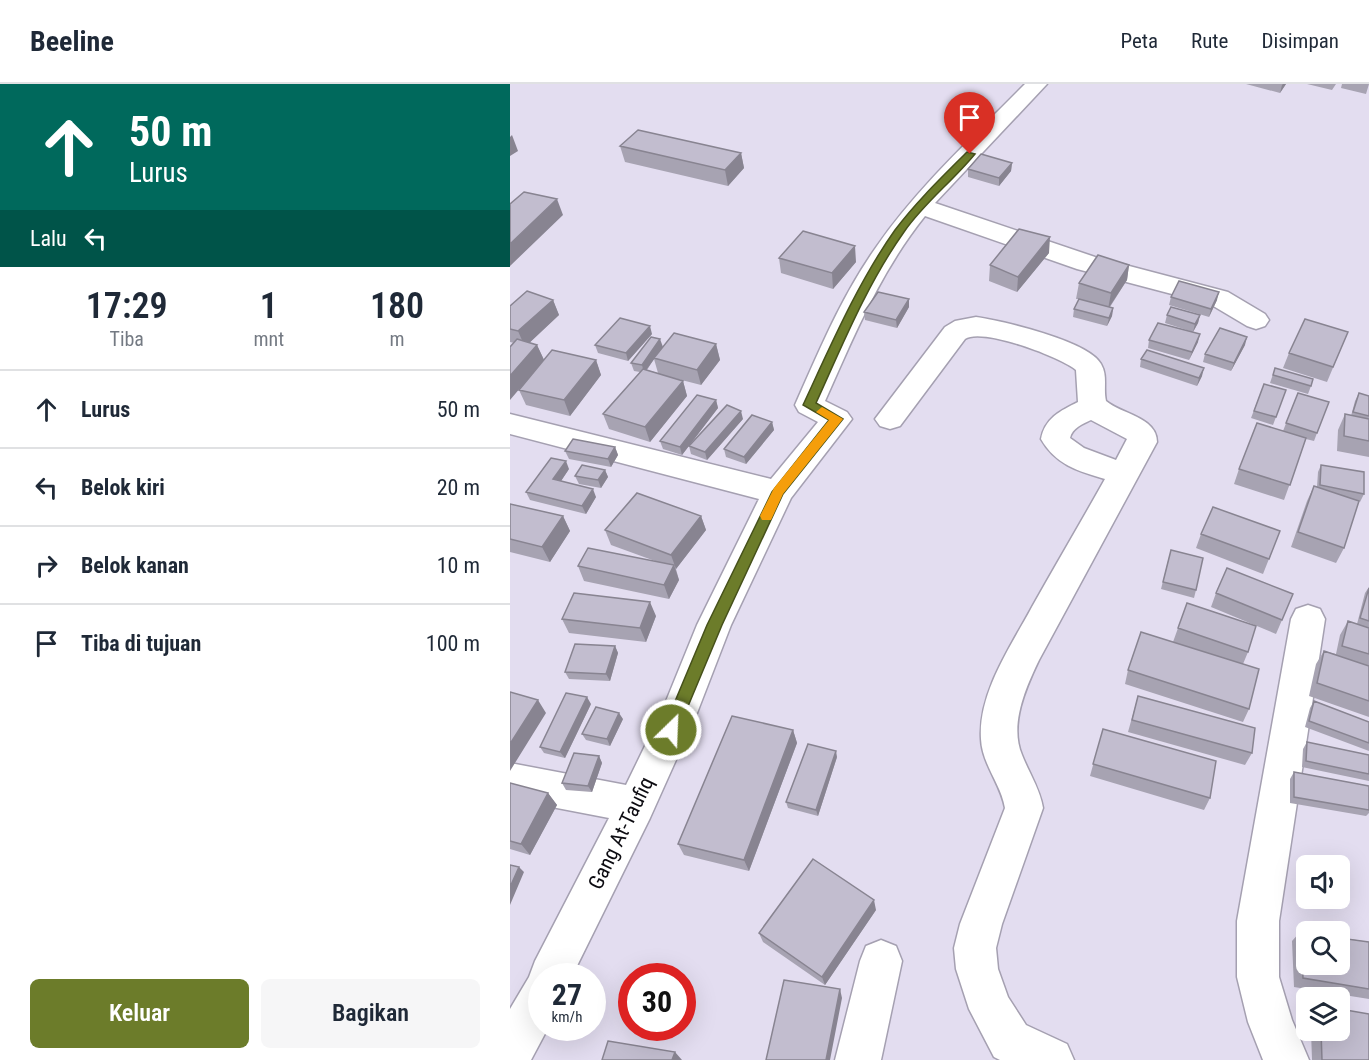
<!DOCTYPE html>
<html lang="id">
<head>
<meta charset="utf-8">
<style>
	body { margin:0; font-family:"Roboto Condensed",sans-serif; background:#f6f6f7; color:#1f2937; height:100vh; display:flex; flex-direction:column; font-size:22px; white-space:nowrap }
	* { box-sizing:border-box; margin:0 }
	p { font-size:20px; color:#747a83 }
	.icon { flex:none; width:33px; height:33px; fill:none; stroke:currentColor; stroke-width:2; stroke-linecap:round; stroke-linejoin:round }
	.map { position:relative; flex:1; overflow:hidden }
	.sheet { display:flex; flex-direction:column; background:#fff; width:510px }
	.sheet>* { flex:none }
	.top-card { background:#00695c; color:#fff; overflow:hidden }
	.controls { position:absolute; left:786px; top:771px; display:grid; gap:12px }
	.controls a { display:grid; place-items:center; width:54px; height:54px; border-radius:9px; background:#fff; box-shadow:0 6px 24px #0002; font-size:30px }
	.speed { position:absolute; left:18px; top:879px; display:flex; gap:12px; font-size:30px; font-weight:700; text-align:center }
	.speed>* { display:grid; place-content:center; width:78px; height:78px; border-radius:50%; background:#fff; box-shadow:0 6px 24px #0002; line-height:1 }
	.speed small { font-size:15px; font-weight:400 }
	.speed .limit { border:9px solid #d22; background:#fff; color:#111 }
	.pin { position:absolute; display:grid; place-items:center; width:51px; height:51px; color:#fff; margin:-62px -26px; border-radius:50% 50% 50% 0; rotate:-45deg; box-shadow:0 0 6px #0007 }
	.pin .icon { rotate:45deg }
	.me { position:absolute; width:66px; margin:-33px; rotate:24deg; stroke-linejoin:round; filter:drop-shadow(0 0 4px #0008) }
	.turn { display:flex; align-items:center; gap:21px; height:126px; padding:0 30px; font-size:27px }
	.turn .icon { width:78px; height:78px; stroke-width:2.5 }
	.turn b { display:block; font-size:42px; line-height:51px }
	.then { display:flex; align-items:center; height:57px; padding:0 30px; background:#0003; gap:12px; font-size:22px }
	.eta { display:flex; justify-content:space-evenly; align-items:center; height:102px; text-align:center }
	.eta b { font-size:36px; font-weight:600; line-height:42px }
	.action { display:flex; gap:12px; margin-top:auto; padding:12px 30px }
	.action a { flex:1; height:69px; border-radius:9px; background:#6c7c2a; color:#fff; font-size:24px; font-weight:600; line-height:69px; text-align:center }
	.action a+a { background:#f6f6f7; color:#1f2937 }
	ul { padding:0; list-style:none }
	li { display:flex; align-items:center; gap:18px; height:78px; padding:0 30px; border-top:2px solid #e0e1e3 }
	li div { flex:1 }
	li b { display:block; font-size:22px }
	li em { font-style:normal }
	header { display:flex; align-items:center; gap:36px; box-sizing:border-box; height:84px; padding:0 30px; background:#fff; border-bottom:2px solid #e0e1e3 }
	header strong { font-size:28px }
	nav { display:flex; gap:33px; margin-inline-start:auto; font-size:21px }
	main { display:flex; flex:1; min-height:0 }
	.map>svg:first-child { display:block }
</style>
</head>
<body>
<header>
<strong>Beeline</strong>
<nav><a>Peta</a><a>Rute</a><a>Disimpan</a></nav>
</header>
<main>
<section class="sheet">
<div class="top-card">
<div class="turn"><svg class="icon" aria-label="ahead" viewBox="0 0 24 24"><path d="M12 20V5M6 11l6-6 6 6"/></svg><div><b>50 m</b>Lurus</div></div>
<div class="then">Lalu<svg class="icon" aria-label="left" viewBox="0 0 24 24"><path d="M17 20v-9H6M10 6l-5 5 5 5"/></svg></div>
</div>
<div class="eta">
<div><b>17:29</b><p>Tiba</p></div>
<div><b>1</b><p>mnt</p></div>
<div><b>180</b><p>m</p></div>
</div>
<ul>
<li><svg class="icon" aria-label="ahead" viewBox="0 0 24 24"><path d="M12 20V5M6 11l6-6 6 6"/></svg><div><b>Lurus</b></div><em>50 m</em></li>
<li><svg class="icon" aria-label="left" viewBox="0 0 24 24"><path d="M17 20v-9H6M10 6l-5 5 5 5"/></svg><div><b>Belok kiri</b></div><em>20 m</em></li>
<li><svg class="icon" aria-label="right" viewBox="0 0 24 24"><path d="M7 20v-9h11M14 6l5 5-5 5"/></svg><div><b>Belok kanan</b></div><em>10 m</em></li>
<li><svg class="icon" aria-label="arrive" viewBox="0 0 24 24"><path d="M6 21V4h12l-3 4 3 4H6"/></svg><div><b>Tiba di tujuan</b></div><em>100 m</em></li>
</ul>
<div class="action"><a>Keluar</a><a>Bagikan</a></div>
</section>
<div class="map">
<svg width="859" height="976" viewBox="0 0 859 976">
	<rect width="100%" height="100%" fill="#e3ddf0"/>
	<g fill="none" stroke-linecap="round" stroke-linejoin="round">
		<g stroke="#a5a0b1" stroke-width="3">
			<path id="street" d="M515,0H537L425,119L585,173L718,208L755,230L759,236L755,242L746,245L737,242L700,220L567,185L415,132C370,188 344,252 315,317L337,328L342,335L281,414L221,541L187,629L140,734L62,892H32V944H38L21,976H0V925L19,893L25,877L99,734L0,715V679L116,701L152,627L187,541L249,415L0,350V330L261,395L308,338L289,328L285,321C309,267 332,211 367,162C409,102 464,52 515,0Z
				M466,233C493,237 579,257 591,280C598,292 593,304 596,317C611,330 647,333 647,358L529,576C516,603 499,641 512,671C519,689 530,705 533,724L492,840L486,864L488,885L498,913L516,941L557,960L564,976H490L484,973L459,925L446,885L444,864L450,840L495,724C491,700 472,680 471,655C468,609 501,562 522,523C546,480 571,438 595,395C568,387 546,381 531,355C535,334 550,327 568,318L566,286C550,273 472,243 455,255L390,342L380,345L370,342L365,335L435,243L445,237ZM581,336L617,355L606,376L574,364L560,354C562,344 573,340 581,336Z
				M798,521L810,525L815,535L769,837V893L782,936L799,976H753L738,938L727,893V837L781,535L786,525Z
				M371,856L386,862L392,877L371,976H325L350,877L356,862Z"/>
		</g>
		<use href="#street" fill="#fff" fill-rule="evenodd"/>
	</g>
	<path fill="#a7a3b2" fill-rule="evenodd" d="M736,0H776L770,9Z
		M797,0H826L822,6Z
		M832,0H859L856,10L831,4Z
		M110,62L231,69L234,84L218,102L115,78Z
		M502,79L501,87L489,102L458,93V85Z
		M539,169L507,208L479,197L480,181Z
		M269,174L346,178L323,205L271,189Z
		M619,181L617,196L600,223L603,224L602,232L597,242L563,233L564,225L569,215H566L569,199Z
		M661,213L707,216L699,233L659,221Z
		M43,216L49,231L19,259L27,261L34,276H86L91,291L60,332L16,321L9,306L4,259L0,258V222Z
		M399,223L387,244L355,236L354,228Z
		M657,231H690L688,239L683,248L655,239Z
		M838,248L817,298L773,284L779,269Z
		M142,250L118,277L88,269L85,261Z
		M639,256L688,258L679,276L638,264Z
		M206,260L210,276L191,301L156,292L173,297L177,312L140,358L99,345L93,330L130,288L124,287L121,279L153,263ZM144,275L148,289L137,286Z
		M735,261L721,287L693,278L695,270Z
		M631,275L692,292L687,302L630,283Z
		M765,284L801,302L798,310L760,299Z
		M754,300L776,306L763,341L741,334Z
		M788,309L807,349L804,357L796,355L774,416L724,400L729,385L773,347Z
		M849,309L859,312V373L827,367L828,346L835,330L841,332L845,317Z
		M206,316L208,324L172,371L153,365L150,357Z
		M233,335L197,376L181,370L179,362Z
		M262,338L264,346L236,380L216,373L214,365Z
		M105,363L108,371L101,383L59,375L55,367Z
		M811,381L854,410L850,418L849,417L834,464L826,479L781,463L797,417L804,402L807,403L808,388Z
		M59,385L51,397L86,413L76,430L20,416L16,408Z
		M95,386L98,393L91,404L69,400L65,392Z
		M0,420L53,432L60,447L40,478L0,468Z
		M191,432L196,446L166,485L169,496L159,515L74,497L68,482L145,477L101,461L95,446Z
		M770,447L753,490L686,464L691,450Z
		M659,473L686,506L684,514L651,505Z
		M859,503V633L799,612L806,580L814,567L826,570L830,551L838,537L847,540L855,509Z
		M706,509L772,536L766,550L701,523Z
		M677,519L738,568L733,580L739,625L733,638L615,600L618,586L663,558Z
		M146,532L136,558L59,549L52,535Z
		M105,562L108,569L100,597L59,595L55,588Z
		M628,612L742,669L735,681L618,648Z
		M804,617L859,638V667L795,643L800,624Z
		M81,620L55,674L34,669L30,663Z
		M113,635L100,662L76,656L72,650Z
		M593,645L700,714L694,726L580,692Z
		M283,646L287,659L239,787L174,771L168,760Z
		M797,658L859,671V697L792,683L793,665Z
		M89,672L92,679L82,708L56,706L52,699Z
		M327,673L308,732L278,724L276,718Z
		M784,688L859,702V729L856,732L780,719V695Z
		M0,699L38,709L47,721L20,771L0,765Z
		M366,826L315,901L253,858L249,849Z
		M791,847L859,858V915L784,903L782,857Z
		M801,946H830L859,976H802Z"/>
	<path fill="#888491" d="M773,0H776L770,9L772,1Z
		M2,51L8,67L0,72V53Z
		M231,69L234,84L218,102L215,86Z
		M502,79L501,87L489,102V94Z
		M47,115L53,131L0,182V160Z
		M540,153L539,169L507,208L508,193Z
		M345,162L346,178L323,205L322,189Z
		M619,181L617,196L598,225L601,209Z
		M709,208L707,216L699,233L701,225Z
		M399,215V223L387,244L386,236Z
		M43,216L49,231L15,263L8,247Z
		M603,224L602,232L597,242L599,234Z
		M690,231L688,239L683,248L685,240Z
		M140,242L142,250L118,277L116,269Z
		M690,250L688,258L679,276L682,268Z
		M737,253L735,261L721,287L724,279Z
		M150,255L153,263L134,289L132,281Z
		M206,260L210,276L191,301L187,286Z
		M27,261L34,276L0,316V292Z
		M86,276L91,291L60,332L54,316Z
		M694,284L692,292L687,302L689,294Z
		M173,297L177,312L140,358L135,343Z
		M206,316L208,324L172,371L170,363Z
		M231,327L233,335L197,376L195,368Z
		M262,338L264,346L236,380L234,373Z
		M105,363L108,371L101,383L98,375Z
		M56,377L59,385L47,403L43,395Z
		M95,386L98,393L91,404L88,396Z
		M83,405L86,413L76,430L72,422Z
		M53,432L60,447L40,478L32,463Z
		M191,432L196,446L166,485L161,471Z
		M164,481L169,496L159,515L154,501Z
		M140,518L146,532L136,558L130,544Z
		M105,562L108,569L100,597L96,590Z
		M77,613L81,620L55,674L50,668Z
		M28,616L36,629L0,687V660Z
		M109,629L113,635L100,662L97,655Z
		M283,646L287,659L239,787L234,776Z
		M326,667L327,673L308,732L306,726Z
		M89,672L92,679L82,708L78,702Z
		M38,709L47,721L20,771L11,760Z
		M9,783L14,788L0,821V803Z
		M364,816L366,826L315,901L312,893Z
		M330,905L332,914L320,976H316Z
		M165,968L172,976H162Z"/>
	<path fill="#c2bdcf" stroke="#888491" stroke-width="1.5" d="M128,46L231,69L215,86L110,62Z
		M471,70L502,79L489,94L458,85Z
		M14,108L47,115L0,160V120Z
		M509,145L540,153L508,193L480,181Z
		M293,147L345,162L322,189L269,174Z
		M588,171L619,181L601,209L569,199Z
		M669,197L709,208L701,225L661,213Z
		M17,207L43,216L8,247L0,245V222Z
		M368,208L399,215L386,236L354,228Z
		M569,215L603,224L599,234L564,225Z
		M661,223L690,231L685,240L657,231Z
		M110,234L140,242L116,269L85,261Z
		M795,235L838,248L823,283L779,269Z
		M648,239L690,250L682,268L639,256Z
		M710,244L737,253L724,279L695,270Z
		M164,249L206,260L187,286L144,274Z
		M141,253L150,255L132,281L121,279Z
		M7,255L27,261L0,292V263Z
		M42,266L86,276L54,316L9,306Z
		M637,266L694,284L689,294L631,275Z
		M765,284L803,295L801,302L763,291Z
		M133,285L173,297L135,343L93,330Z
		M754,300L776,306L766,333L744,327Z
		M788,309L819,318L807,349L776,339Z
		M849,309L859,312V332L843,328Z
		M187,311L206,316L170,363L150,357Z
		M217,321L231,327L195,368L179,362Z
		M835,330L859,335V357L834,352Z
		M242,331L262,338L234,373L214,365Z
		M747,339L796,354L780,401L729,385Z
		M63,355L105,363L98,375L55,367Z
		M41,374L56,377L43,395L83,405L72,422L16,408Z
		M72,381L95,386L88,396L65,392Z
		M811,381L854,388V410L810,401Z
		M804,402L849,417L834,464L788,448Z
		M127,409L191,432L161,471L95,446Z
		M0,420L53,432L32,463L0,455Z
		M703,423L770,447L759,475L691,450Z
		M78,464L164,481L154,501L68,482Z
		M661,466L693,474L686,506L653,498Z
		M717,484L783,510L772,536L706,509Z
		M859,504V537L850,534Z
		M64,509L140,518L130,544L52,535Z
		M677,519L746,542L738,568L668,544Z
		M838,537L859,544V570L832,562Z
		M631,548L749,585L739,625L618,586Z
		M65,560L105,562L96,590L55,588Z
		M814,567L859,582V617L807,599Z
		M0,608L28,616L0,660Z
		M56,609L77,613L50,668L30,663Z
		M628,612L745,644L742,669L622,636Z
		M804,617L859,638V659L799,637Z
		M86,623L109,629L97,655L72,650Z
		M222,632L283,646L234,776L168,760Z
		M593,645L706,677L700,714L583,680Z
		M797,658L859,671V690L796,677Z
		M298,660L326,667L306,726L276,718Z
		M64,669L89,672L78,702L52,699Z
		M784,688L859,702V726L784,713Z
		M0,699L38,709L11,760L0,757Z
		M303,775L364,816L312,893L249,849Z
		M0,781L9,783L0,803Z
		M791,847L796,848V880H830V854L859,858V905L793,894Z
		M274,896L330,905L316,976H256Z
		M830,925L859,930V976H812L811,946H830Z
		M98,957L165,968L162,976H92Z"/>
	<path fill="#6c7c2a" stroke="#46511b" stroke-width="1.5" d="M457,68L465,70C442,98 414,119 394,148C357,200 332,262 306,319L333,335L273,410L212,541L166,651L161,653L156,651L153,646L197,541L262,408L319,336L293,321C320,263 348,198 385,146C406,118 432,93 457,68Z"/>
	<path fill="#f59e0b" d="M312,323L333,335L273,410L261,436H252L250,432L264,404L319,336L306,328Z"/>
	<g text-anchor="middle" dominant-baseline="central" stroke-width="5" stroke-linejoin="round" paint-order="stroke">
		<g font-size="21" fill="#0c0b11" stroke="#fff">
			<text transform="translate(111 749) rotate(-64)">Gang At-Taufiq</text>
		</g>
	</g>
</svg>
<div class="controls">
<a><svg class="icon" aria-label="sound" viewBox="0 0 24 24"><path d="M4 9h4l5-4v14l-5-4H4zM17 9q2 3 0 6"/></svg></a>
<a><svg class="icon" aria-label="search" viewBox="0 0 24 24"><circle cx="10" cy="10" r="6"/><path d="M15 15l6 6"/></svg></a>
<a><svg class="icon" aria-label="layers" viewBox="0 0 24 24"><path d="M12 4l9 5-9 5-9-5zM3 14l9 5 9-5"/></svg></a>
</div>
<div class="speed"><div>27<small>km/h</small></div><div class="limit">30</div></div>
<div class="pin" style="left:460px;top:70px;background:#d93025"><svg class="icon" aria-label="arrive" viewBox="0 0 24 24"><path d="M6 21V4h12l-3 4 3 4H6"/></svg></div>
<svg class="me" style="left:161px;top:646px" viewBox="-20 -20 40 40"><circle r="17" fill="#6c7c2a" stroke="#fff" stroke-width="3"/><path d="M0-11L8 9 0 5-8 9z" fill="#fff"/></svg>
</div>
</main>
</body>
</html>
